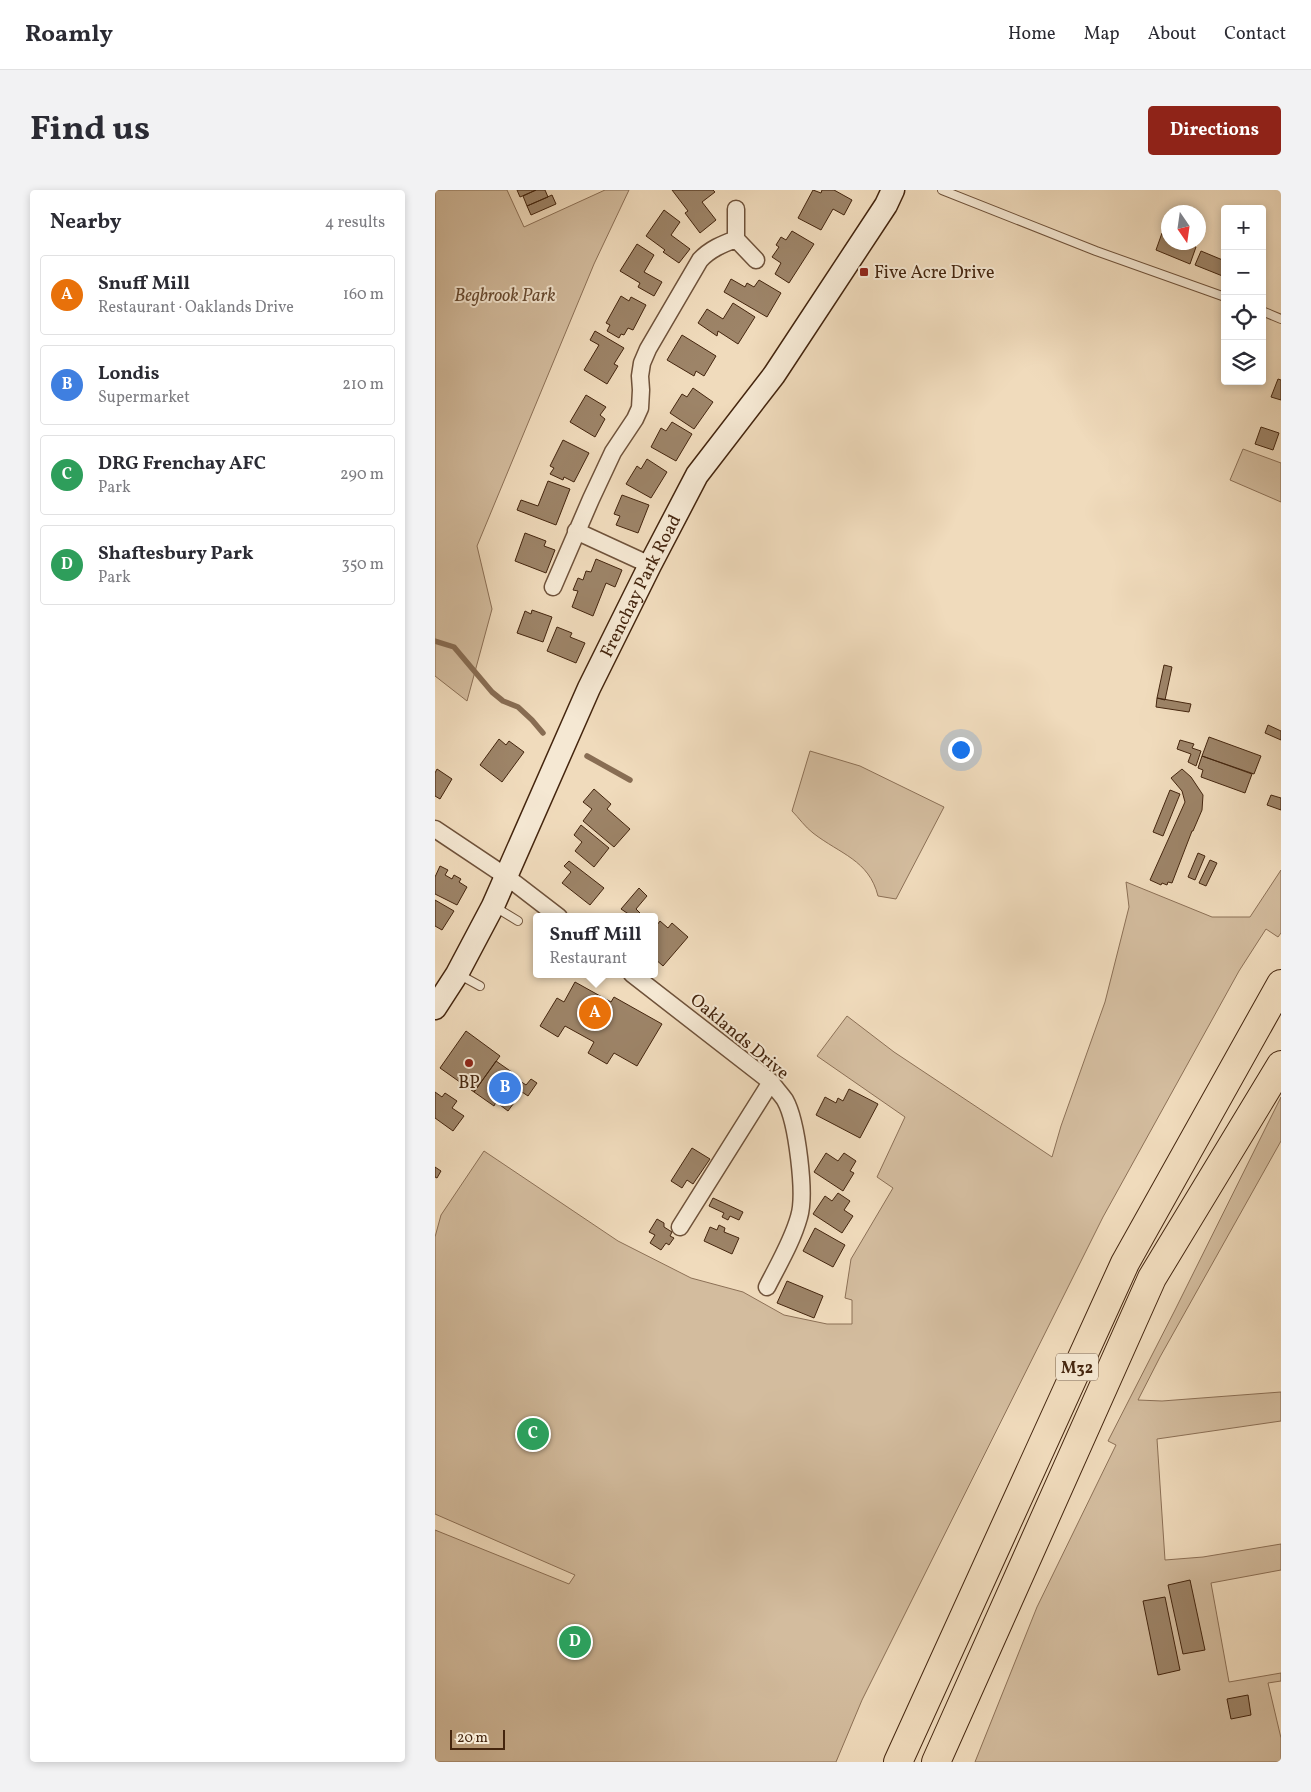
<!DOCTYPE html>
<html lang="en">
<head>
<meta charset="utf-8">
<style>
  :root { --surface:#fff; --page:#f2f2f3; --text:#2b2b33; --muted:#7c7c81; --line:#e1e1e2; --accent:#8f2418 }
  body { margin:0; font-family:Vollkorn,serif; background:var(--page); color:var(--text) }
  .controls { position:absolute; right:15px; top:15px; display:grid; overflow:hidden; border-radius:5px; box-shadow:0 2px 8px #0003 }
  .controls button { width:45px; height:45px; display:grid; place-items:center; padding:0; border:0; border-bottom:1px solid var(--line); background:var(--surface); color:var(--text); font:25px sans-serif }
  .compass { position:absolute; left:726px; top:15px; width:45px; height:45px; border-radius:50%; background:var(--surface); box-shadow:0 2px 8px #0003; rotate:167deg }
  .scale { position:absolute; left:15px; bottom:12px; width:55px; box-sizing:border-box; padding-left:5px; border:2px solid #44250e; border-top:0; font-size:14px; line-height:18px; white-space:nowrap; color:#44250e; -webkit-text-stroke:4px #f5e8d3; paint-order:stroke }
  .you { position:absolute; left:525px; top:559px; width:18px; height:18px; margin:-12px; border:4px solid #fff; border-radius:50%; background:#1a73e8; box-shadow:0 0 0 8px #1a73e833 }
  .badge { display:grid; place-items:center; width:32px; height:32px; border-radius:50%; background:var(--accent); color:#fff; font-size:16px; font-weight:700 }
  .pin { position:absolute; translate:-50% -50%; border:2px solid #fff; box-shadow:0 1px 5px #0006 }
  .popup { position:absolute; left:98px; top:723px; width:125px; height:65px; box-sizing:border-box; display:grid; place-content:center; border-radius:5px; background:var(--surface); filter:drop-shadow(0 1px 4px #0005); font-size:16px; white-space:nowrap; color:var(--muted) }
  .popup b { font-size:19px; color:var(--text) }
  .popup::after { content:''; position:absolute; left:50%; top:100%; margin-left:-10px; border:10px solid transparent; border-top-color:var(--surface) }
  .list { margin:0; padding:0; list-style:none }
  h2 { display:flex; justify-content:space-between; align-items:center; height:65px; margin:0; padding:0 20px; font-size:21px }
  h2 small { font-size:16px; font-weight:400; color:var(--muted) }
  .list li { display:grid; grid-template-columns:32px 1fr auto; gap:15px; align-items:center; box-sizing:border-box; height:80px; margin:0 10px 10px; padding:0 10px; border:1px solid var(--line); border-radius:5px }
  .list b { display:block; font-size:19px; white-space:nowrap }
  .list p { margin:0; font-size:16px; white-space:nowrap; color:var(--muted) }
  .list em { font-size:16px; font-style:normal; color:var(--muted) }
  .icon { flex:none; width:28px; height:28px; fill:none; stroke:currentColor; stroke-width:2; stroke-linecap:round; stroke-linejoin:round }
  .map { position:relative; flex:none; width:846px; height:1572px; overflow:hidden; border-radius:5px }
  header { display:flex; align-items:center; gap:30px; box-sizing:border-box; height:70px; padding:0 25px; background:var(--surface); border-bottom:1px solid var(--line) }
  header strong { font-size:24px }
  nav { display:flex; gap:28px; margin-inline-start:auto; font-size:18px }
  .intro { display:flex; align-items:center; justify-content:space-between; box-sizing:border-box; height:120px; padding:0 30px }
  h1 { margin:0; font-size:35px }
  .button { padding:12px 22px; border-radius:5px; background:var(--accent); color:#fff; font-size:18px; font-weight:700 }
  main { display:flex; gap:30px; padding:0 30px }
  aside { flex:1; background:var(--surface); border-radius:5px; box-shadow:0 2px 8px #0003 }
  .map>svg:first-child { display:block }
</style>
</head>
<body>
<header>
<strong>Roamly</strong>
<nav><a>Home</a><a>Map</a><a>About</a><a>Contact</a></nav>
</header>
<div class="intro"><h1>Find us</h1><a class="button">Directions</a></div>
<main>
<aside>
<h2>Nearby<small>4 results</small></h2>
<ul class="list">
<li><span class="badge" style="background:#e8710a">A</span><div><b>Snuff Mill</b><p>Restaurant · Oaklands Drive</p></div><em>160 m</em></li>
<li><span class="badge" style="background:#3f7fe0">B</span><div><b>Londis</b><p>Supermarket</p></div><em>210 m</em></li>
<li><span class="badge" style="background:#2e9e5b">C</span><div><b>DRG Frenchay AFC</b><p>Park</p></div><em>290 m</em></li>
<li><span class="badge" style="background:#2e9e5b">D</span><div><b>Shaftesbury Park</b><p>Park</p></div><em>350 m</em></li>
</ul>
</aside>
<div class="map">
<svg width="846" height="1572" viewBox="0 0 846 1572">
  <rect width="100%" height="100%" fill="#f0dbbc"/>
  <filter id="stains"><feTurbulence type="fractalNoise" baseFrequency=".004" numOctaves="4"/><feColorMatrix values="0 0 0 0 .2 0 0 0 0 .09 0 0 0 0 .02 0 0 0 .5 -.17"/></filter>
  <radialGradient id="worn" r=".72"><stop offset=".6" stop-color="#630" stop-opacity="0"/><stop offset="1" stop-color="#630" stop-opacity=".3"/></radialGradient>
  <path fill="#d3bc9e" stroke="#8c7056" d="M 0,0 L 72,0 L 89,37 L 170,0 L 194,0 L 159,74 L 42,356 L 57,419 L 32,511 L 0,486 Z
    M 808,259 L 846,273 L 846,312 L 795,290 Z
    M 375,561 L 425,576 L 509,617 L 461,709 L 443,706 C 434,670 405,664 378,643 C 370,637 364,628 357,621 Z
    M 846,680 L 846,743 L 843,747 L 831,739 L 804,781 L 668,1027 L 427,1510 L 401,1572 L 0,1572 L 0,1340 L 134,1394 L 140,1385 L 0,1324 L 0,1047 L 6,1025 L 49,961 L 183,1051 L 256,1088 L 308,1102 L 349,1125 L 392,1134 L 417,1134 L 417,1110 L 410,1108 L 416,1069 L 458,998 L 442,987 L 470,927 L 382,866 L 412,826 L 459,862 L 617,967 L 626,936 L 670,812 L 694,717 L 691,692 L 777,727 L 815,727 Z
    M 846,907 L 846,951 L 725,1167 L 703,1210 L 727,1211 L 846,1202 L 846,1231 L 722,1249 L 730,1370 L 768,1367 L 846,1354 L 846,1380 L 776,1393 L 794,1492 L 846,1483 L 846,1491 L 833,1493 L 846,1548 L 846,1572 L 540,1572 L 602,1417 L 681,1255 L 673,1251 L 740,1120 Z"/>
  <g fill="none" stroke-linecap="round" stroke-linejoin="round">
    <path stroke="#886d53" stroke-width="5.5" d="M 0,451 L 19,457 L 57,502 L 68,511 L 83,517 L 97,530 L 108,543
      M 152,566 L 195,590"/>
  </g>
  <path fill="#9d8468" stroke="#44250e" d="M 82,0 L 101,0 L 85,7 Z
    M 101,0 L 110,0 L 113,7 L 92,16 L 88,6 Z
    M 237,0 L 278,0 L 280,2 L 267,12 L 281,30 L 265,43 L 250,23 L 253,21 Z
    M 378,0 L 386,3 L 387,0 L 399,0 L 417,10 L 409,25 L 398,19 L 386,40 L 363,28 Z
    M 117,5 L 121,14 L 96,25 L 92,16 Z
    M 229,20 L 245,32 L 236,45 L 255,59 L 244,73 L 228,62 L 230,60 L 211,46 Z
    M 357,41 L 379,54 L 354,93 L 340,84 L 346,73 L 337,67 L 344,57 L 341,55 L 346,47 L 351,50 Z
    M 727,43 L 734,46 L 734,52 L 750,52 L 761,57 L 755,74 L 721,60 Z
    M 202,54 L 219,65 L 209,82 L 227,92 L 219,106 L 203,97 L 205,93 L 185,81 Z
    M 766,61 L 790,71 L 790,87 L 760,75 Z
    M 296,89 L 310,97 L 312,93 L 319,97 L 324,90 L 346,103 L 332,127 L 289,102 Z
    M 186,106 L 194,111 L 196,107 L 211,115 L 198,140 L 193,138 L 189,145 L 186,144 L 184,148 L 172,141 L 175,135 L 171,133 Z
    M 298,113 L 320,127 L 303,154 L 283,141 L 282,146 L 263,133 L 272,119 L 288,129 Z
    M 160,141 L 189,158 L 179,174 L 183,176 L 172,194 L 149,180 L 164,155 L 155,150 Z
    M 247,145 L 281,166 L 269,186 L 261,181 L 259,186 L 232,170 Z
    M 843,189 L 846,190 L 846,210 L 836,207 Z
    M 258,198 L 278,212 L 259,239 L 235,223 L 247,204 L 252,207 Z
    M 151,205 L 171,217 L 165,225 L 170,229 L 160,247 L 135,232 Z
    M 237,232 L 257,244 L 241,271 L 216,257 L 226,238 L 231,241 Z
    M 826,237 L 844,243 L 838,260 L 820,254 Z
    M 128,250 L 154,263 L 139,292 L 129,287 L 128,290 L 115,284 L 119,278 L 115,276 Z
    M 212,269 L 232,282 L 216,308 L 191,294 L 202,276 L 206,279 Z
    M 113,291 L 135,299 L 121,335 L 82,320 L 86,310 L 103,316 Z
    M 187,305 L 214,315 L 203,343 L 181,335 L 185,326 L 179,324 Z
    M 90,343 L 111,351 L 109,356 L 120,360 L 111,383 L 80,371 Z
    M 161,369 L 187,380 L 180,397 L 171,393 L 158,426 L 137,417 L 143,401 L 138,400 L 143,388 L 148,390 L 151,381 L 156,382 Z
    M 97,420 L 117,427 L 108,452 L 82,443 L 90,421 L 96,424 Z
    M 122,437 L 137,443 L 135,447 L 150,453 L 141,473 L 112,461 Z
    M 729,475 L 737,477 L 730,510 L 722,508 Z
    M 722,508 L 756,514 L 754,522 L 721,517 Z
    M 833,535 L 846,541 L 846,550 L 830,543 Z
    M 774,547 L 826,566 L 819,584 L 767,566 Z
    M 64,549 L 71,555 L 74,551 L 89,562 L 67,592 L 45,575 Z
    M 745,550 L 759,554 L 757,558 L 766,561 L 761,576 L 753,572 L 756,564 L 742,559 Z
    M 767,566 L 817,584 L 810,603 L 766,587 L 768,580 L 763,578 Z
    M 2,579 L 17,589 L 5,609 L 0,606 L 0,583 Z
    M 747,579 L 756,587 L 768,605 L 767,620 L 758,641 L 757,641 L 737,693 L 733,692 L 732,695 L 727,693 L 726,695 L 715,690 L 750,612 L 747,601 L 736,588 Z
    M 159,599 L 176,614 L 172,619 L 195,639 L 179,657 L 148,631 L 157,619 L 148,612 Z
    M 735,600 L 745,604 L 728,646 L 718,642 Z
    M 836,605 L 846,608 L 846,620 L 832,615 Z
    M 146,635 L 174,658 L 159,677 L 140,661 L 147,652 L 139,645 Z
    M 763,663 L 770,666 L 760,690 L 753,687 Z
    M 775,670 L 782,673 L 771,696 L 764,693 Z
    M 134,671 L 169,698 L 155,715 L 127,693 L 136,682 L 129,676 Z
    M 5,676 L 13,680 L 10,685 L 17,689 L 19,685 L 26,689 L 24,692 L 32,697 L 22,715 L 0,704 L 0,687 Z
    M 204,698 L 212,706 L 201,719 L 209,727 L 193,727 L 195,725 L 186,719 Z
    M 0,710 L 19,721 L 7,740 L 0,736 Z
    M 225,731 L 233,738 L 237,733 L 253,747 L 228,776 L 219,768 L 219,739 Z
    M 140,792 L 176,812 L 179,807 L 227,834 L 202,876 L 179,863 L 172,874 L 153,863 L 159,852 L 130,836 L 123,847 L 105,836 L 122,808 L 129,812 Z
    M 31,841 L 65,866 L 39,902 L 5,878 Z
    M 61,871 L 81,885 L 79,887 L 91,895 L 96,889 L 102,893 L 93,906 L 87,902 L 73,921 L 61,912 L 59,916 L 39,902 Z
    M 414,899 L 443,914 L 425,948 L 381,925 L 390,907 L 401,913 L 403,908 L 408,911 Z
    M 0,902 L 7,907 L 10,903 L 22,911 L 17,918 L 29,926 L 18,941 L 0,928 Z
    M 257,958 L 275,969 L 258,994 L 252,990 L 247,998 L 236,991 Z
    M 391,963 L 403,971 L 409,963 L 421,971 L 415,981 L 419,983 L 408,1001 L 379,982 Z
    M 0,977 L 6,981 L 2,988 L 0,987 Z
    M 403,1003 L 415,1011 L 409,1020 L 418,1026 L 407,1043 L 378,1024 L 390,1006 L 397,1011 Z
    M 278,1008 L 308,1022 L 304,1030 L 295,1026 L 293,1030 L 287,1027 L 289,1023 L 274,1016 Z
    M 222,1029 L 229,1033 L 229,1037 L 237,1042 L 235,1046 L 239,1048 L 234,1055 L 231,1053 L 226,1060 L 215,1053 L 220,1045 L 214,1042 Z
    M 284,1035 L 290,1038 L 289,1042 L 304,1048 L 297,1064 L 269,1051 L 275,1037 L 282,1040 Z
    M 380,1038 L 410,1055 L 398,1077 L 368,1061 Z
    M 352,1091 L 388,1106 L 379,1128 L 342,1113 Z
    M 755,1390 L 770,1460 L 748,1464 L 733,1395 Z
    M 730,1407 L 745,1480 L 723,1485 L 708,1411 Z
    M 813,1505 L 816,1525 L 796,1529 L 792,1509 Z"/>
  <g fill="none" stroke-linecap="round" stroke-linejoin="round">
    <g stroke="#6f523a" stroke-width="10">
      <path id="lane" d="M 507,0 L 661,61 L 790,107
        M 827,121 L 846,129
        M 60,717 L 83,731
        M 25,785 L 45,796"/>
    </g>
    <g stroke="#6f523a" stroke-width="19">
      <path id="street" d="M 301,19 L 301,49 L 321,70
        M 141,341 L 215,375
        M 118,397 L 156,309 L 178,262 L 200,229 L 205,218 L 206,200 L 205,186 L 207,173 L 213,159 L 265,70 C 275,59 288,54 301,49
        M 0,639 L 72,687 L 124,727
        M 197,784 L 336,892 C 340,898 346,904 350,910 C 362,931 371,1005 364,1027 C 357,1052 343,1075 332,1097
        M 245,1037 L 336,892"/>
    </g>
    <g stroke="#44250e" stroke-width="25">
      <g id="secondary">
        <path id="s1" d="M 0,818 L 22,784 L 58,716 L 154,498 L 215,375 L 262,285 L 339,185 L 451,15 L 458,0"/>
      </g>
    </g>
    <g stroke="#44250e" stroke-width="30">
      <path id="highway" d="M 463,1572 L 690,1073 L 846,794
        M 501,1572 L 717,1088 L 846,875"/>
    </g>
    <use href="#lane" stroke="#f5e8d3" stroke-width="8"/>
    <use href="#street" stroke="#f5e8d3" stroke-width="16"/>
    <use href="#secondary" stroke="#f5e8d3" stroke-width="22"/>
    <use href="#highway" stroke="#f0dbbc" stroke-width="28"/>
  </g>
  <g fill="#8f2418" stroke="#f5e8d3" stroke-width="2">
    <rect x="424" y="77" width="10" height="10" rx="2.5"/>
    <circle cx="34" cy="873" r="5"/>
  </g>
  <g text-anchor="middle" stroke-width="4" stroke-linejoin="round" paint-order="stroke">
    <rect fill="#f5e8d3" stroke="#796049" stroke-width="1" x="621" y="1163.5" width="42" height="27" rx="4"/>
    <g font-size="16" font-weight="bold" fill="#44250e">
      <text x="642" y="1183">M32</text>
    </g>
    <g font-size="18" fill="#44250e" stroke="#f5e8d3" text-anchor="start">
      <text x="439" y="88">Five Acre Drive</text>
      <text x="34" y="898" text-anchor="middle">BP</text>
    </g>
    <g font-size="18" font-style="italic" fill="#684b32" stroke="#f5e8d3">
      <text x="70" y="111">Begbrook Park</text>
    </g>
    <g font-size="18" fill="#44250e" stroke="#f5e8d3">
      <text dy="6" stroke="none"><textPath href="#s1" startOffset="470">Frenchay Park Road</textPath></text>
      <text transform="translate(305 846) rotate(40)" y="6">Oaklands Drive</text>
    </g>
  </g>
  <rect width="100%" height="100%" filter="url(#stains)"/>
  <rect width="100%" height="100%" fill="url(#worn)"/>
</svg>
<div class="controls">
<button>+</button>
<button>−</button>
<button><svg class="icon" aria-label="locate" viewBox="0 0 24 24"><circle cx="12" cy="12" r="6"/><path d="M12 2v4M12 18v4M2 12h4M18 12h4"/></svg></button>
<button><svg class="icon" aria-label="layers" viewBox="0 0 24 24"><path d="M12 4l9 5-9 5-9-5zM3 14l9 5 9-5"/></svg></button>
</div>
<svg class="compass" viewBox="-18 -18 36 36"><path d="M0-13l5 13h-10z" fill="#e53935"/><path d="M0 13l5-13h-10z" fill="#7c7c81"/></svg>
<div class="scale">20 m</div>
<div class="you"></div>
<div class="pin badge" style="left:160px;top:823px;background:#e8710a">A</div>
<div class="popup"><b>Snuff Mill</b>Restaurant</div>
<div class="pin badge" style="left:70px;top:898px;background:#3f7fe0">B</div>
<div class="pin badge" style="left:98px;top:1244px;background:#2e9e5b">C</div>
<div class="pin badge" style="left:140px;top:1452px;background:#2e9e5b">D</div>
</div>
</main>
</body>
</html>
